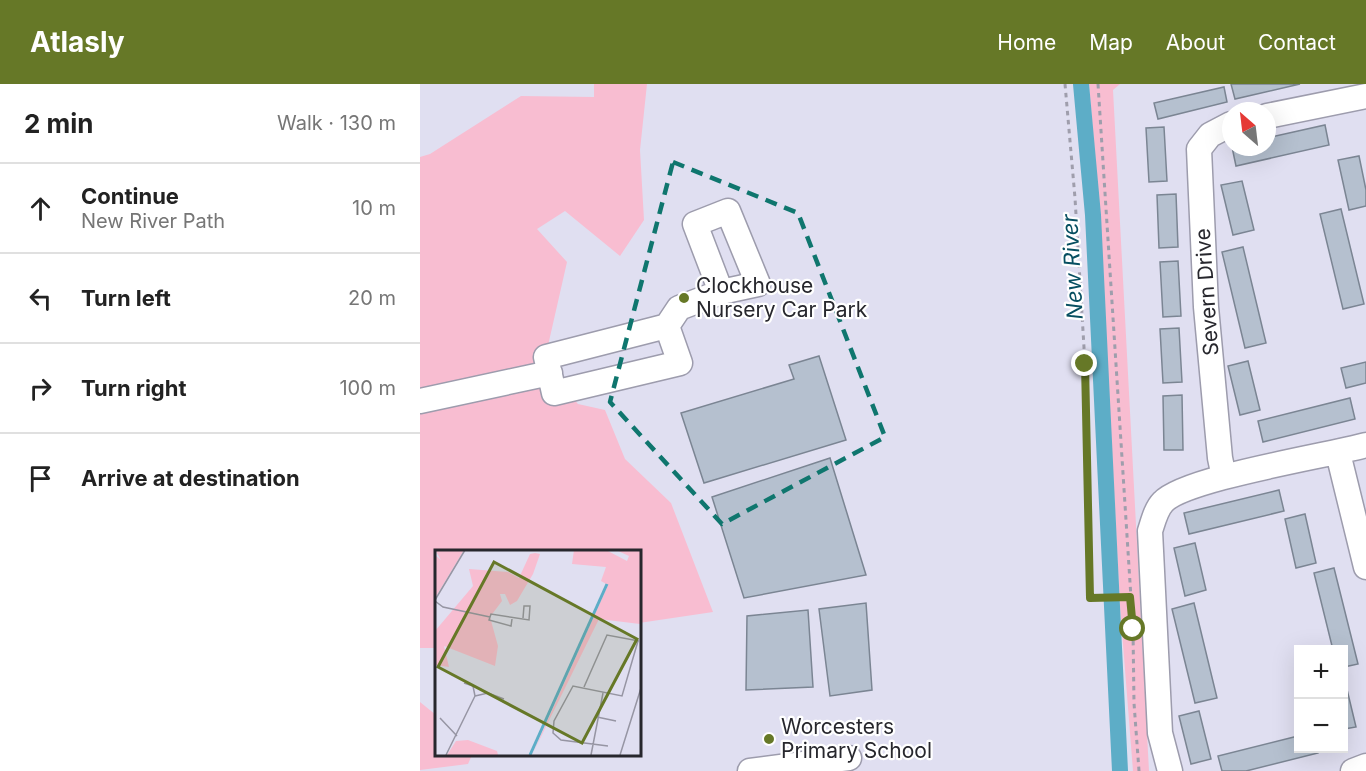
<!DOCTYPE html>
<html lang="en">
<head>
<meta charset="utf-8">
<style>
  :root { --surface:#fff; --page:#f2f2f2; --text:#222; --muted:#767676; --line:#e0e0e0; --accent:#667827 }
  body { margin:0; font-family:Inter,sans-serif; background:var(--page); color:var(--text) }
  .controls { position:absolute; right:18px; bottom:18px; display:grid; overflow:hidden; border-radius:0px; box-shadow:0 6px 24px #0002 }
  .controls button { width:54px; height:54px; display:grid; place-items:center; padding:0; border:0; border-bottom:2px solid var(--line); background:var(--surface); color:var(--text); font:30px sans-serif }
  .compass { position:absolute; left:802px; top:18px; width:54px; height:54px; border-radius:50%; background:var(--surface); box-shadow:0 6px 24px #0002; rotate:332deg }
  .stop { position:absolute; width:18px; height:18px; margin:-14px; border:4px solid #667827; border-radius:50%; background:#fff }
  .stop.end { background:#667827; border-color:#fff; box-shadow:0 2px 6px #0008 }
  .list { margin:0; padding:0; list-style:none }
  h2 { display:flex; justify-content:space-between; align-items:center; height:78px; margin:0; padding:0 24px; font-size:26px }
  h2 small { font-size:20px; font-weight:400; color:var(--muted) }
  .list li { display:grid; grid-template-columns:39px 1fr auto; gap:18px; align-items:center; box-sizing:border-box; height:90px; padding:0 24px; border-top:2px solid var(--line) }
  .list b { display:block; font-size:22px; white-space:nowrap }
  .list p { margin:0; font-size:20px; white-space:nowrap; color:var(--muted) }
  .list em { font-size:20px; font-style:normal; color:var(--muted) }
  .icon { flex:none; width:33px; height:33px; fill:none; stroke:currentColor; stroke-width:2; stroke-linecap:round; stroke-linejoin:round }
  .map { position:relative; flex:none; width:946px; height:687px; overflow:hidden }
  header { display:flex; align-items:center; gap:36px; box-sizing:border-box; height:84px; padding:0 30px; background:var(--accent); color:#fff }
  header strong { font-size:28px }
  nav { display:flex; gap:33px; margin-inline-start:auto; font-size:21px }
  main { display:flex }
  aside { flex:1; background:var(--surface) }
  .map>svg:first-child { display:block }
</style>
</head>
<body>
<header>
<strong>Atlasly</strong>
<nav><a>Home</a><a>Map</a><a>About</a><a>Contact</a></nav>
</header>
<main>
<aside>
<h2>2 min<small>Walk · 130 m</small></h2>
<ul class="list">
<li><svg class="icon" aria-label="ahead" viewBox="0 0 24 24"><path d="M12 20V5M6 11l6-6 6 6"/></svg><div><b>Continue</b><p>New River Path</p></div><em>10 m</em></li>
<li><svg class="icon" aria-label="left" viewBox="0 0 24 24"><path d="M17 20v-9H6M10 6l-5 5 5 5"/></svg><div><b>Turn left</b></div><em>20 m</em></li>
<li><svg class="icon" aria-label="right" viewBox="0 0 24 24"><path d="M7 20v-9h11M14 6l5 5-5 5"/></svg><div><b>Turn right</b></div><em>100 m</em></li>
<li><svg class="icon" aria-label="arrive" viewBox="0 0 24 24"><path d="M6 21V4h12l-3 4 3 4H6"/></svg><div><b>Arrive at destination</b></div></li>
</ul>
</aside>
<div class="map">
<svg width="946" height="687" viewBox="0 0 946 687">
  <rect width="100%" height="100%" fill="#e0dff1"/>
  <path fill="#f8bdd1" d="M 174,0 L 227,0 L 220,66 L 224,136 L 200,172 L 145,127 L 117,145 L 147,178 L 127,266 L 130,289 L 158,320 L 185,326 L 205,375 L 251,419 L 293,528 L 219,539 L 219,468 L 16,468 L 16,564 L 0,564 L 0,73 L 10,70 L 101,12 L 174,13 Z
    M 669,0 L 700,0 L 693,6 L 729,687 L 713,687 L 700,522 L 679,119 Z
    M 0,618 L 16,631 L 16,670 L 52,671 L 48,680 L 0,686 Z"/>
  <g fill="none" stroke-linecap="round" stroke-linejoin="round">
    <path stroke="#5dadc7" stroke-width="16" d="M 661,0 L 673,131 L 700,687"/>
  </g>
  <path fill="#b5c0cf" stroke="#7b8593" stroke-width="1.5" d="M 811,0 L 880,0 L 815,15 Z
    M 804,3 L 807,18 L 738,35 L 734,19 Z
    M 905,41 L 909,61 L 816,82 L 812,63 L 847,63 L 847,54 Z
    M 744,43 L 747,97 L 729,98 L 726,44 Z
    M 939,72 L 946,106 L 946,122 L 929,126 L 918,76 Z
    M 822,97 L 834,146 L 813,151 L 801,101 Z
    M 756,110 L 758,163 L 739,164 L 737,111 Z
    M 921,125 L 944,220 L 923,225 L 900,130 Z
    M 823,163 L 846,259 L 825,264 L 802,168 Z
    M 758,177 L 761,232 L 743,233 L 740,178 Z
    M 759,244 L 762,298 L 743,299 L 740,245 Z
    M 399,272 L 426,356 L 284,399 L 261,329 L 374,295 L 369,281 Z
    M 828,277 L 840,326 L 820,331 L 808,282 Z
    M 946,278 L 946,299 L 926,304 L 921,284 Z
    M 762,311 L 763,366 L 744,366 L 743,312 Z
    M 930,314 L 935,335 L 843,358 L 838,337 Z
    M 410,374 L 446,491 L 324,514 L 292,413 Z
    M 859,406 L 864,427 L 769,450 L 764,429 Z
    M 885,430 L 896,479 L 876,484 L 865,435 Z
    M 775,459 L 786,506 L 765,512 L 754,464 Z
    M 914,484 L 938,580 L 924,583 L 924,566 L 913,566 L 894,489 Z
    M 446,519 L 452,606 L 410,612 L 399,525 Z
    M 774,519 L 797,614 L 775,619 L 752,525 Z
    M 388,526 L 393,603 L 326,606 L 327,532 Z
    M 924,593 L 936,643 L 924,645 Z
    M 779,627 L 791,675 L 771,680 L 759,632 Z
    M 878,652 L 878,664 L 897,664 L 898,669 L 826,687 L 802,687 L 798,672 Z"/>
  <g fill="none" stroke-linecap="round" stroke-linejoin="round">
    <g stroke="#9d9cad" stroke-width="27">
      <path id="minor" d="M 847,32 L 946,12
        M 247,242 L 260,279 L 134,309 L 126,273 L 247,242 L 259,224 L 301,208 L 338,200 L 308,127 L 275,140 L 301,208
        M 0,317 L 130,289
        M 918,369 L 946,483
        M 804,393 L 800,374 L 786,223 L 779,65 L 790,51 L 811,40
        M 330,687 L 429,674
        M 750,687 L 740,649 L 730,447 C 733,438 736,425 743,418 C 765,394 907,372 946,361
        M 933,687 L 946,682"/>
    </g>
    <path stroke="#9f9eac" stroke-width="3" stroke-dasharray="4.5 4.5" stroke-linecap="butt" d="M 645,0 L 655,114 L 665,280 L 670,514 L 710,513
      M 678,0 L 713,545 L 714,619 L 719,687"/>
    <use href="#minor" stroke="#fff" stroke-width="24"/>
  </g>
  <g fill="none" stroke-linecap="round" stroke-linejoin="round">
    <path stroke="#667827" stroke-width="8" d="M 665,280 L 670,514 L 710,513 L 713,545"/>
  </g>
  <path fill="none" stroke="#0f766e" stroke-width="4.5" stroke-dasharray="12 8" stroke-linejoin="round" d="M 253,78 L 378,129 L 465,353 L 302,440 L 190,318 Z"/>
  <g fill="#667827" stroke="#fff" stroke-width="2">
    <circle cx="264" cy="214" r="6"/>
    <circle cx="349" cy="655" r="6"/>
  </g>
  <g text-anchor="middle" stroke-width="4.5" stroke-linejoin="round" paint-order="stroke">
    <g font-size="21" fill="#27272d" stroke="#fff" text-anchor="start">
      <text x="276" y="209">Clockhouse<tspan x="276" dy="24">Nursery Car Park</tspan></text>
      <text x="361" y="650">Worcesters<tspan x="361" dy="24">Primary School</tspan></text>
    </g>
    <g font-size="21" fill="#27272d" stroke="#fff">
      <text transform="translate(787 208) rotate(-94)" y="7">Severn Drive</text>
    </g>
    <g font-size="22" font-style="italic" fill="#074f61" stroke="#fff">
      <text transform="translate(652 183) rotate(-93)" y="8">New River</text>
    </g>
  </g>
  <g transform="translate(15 466)">
    <rect width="206" height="206" fill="#e0dff1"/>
    <path d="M 0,0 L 29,0 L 0,48 L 0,5 L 6,10 ZM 139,0 L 171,0 L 192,11 L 194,6 L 181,0 L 205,0 L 205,74 L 164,69 L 97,205 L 173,35 L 166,31 L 171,17 L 137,14 ZM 100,3 L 105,4 L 98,24 L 82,51 L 75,55 L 70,44 L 65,44 L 67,51 L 55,67 L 63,96 L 60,116 L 9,96 L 14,117 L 0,115 L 0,81 L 38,36 L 34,19 L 73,22 L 84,28 L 95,4 ZM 33,190 L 62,201 L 63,205 L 12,205 L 21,191 Z" fill="#f8bdd1"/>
    <path fill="none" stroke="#5dadc7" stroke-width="3" d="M 95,205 L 172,34"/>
    <path fill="none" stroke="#9695a3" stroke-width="1.5" d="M 0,50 L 30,0M 0,51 L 8,57 L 55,67M 77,69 L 76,76 L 54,70 L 56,64 L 94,70 L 95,56 L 89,56 L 88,68M 149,137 L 172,85 L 204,91M 40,146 L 53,143 L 69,149M 162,167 L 181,171M 5,168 L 22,186M 173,196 L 126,190 L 118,183 L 119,171 L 138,136 L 187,146 L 203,91M 11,205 L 40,146 L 38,136 L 29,133M 156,205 L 168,143M 185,205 L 206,138"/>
    <path fill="#667827" fill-opacity="0.15" stroke="#667827" stroke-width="3" d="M 59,12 L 202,89 L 147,193 L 3,117 Z"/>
    <rect width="206" height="206" fill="none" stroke="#27272d" stroke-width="3"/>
  </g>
</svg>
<div class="controls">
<button>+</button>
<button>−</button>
</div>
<svg class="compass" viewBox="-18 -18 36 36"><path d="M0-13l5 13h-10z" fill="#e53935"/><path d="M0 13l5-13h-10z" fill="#767676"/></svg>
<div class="stop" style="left:713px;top:545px"></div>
<div class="stop end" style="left:665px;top:280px"></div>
</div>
</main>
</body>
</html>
